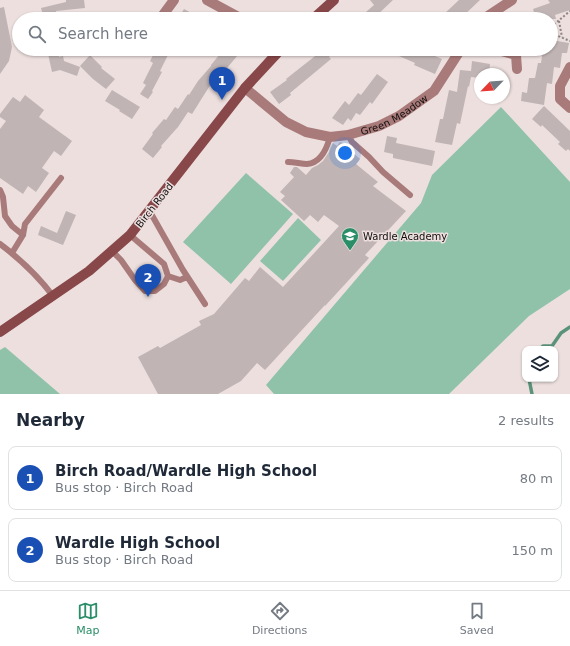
<!DOCTYPE html>
<html lang="en">
<head>
<meta charset="utf-8">
<style>
  :root { --surface:#fff; --page:#f2f2f3; --text:#1f2937; --muted:#747a83; --line:#e0e1e3; --accent:#2a8e69 }
  body { margin:0; font-family:"DejaVu Sans",sans-serif; background:var(--page); color:var(--text) }
  .controls { position:absolute; right:12px; bottom:12px; display:grid; overflow:hidden; border-radius:8px; box-shadow:0 1px 3px #0004 }
  .controls button { width:36px; height:36px; display:grid; place-items:center; padding:0; border:0; border-bottom:1px solid var(--line); background:var(--surface); color:var(--text); font:20px sans-serif }
  .compass { position:absolute; left:474px; top:68px; width:36px; height:36px; border-radius:50%; background:var(--surface); box-shadow:0 1px 3px #0004; rotate:245deg }
  .you { position:absolute; left:345px; top:153px; width:14px; height:14px; margin:-10px; border:3px solid #fff; border-radius:50%; background:#1a73e8; box-shadow:0 0 0 6px #1a73e833 }
  .badge { display:grid; place-items:center; width:26px; height:26px; border-radius:50%; background:var(--accent); color:#fff; font-size:13px; font-weight:700 }
  .pin { position:absolute; translate:-50% -33px; filter:drop-shadow(0 1px 2px #0008) }
  .pin::after { content:''; position:absolute; top:21px; width:14px; height:12px; background:inherit; clip-path:polygon(0 0,100% 0,50% 100%) }
  .list { margin:0; padding:0; list-style:none }
  h2 { display:flex; justify-content:space-between; align-items:center; height:52px; margin:0; padding:0 16px; font-size:17px }
  h2 small { font-size:13px; font-weight:400; color:var(--muted) }
  .list li { display:grid; grid-template-columns:26px 1fr auto; gap:12px; align-items:center; box-sizing:border-box; height:64px; margin:0 8px 8px; padding:0 8px; border:1px solid var(--line); border-radius:8px }
  .list b { display:block; font-size:15px; white-space:nowrap }
  .list p { margin:0; font-size:13px; white-space:nowrap; color:var(--muted) }
  .list em { font-size:13px; font-style:normal; color:var(--muted) }
  .icon { flex:none; width:22px; height:22px; fill:none; stroke:currentColor; stroke-width:2; stroke-linecap:round; stroke-linejoin:round }
  .map { position:relative; flex:none; width:570px; height:394px; overflow:hidden }
  .search { position:absolute; background:var(--surface); box-shadow:0 1px 3px #0004; left:12px; right:12px; top:12px; height:44px; display:flex; align-items:center; gap:10px; box-sizing:border-box; padding:0 14px; border-radius:22px; color:var(--muted); font-size:15px }
  .sheet { height:196px; background:var(--surface) }
  nav { display:flex; justify-content:space-around; align-items:center; box-sizing:border-box; height:56px; border-top:1px solid var(--line); background:var(--surface); font-size:11px; color:var(--muted) }
  nav a { display:grid; justify-items:center; gap:2px }
  nav .on { color:var(--accent) }
  .map>svg:first-child { display:block }
</style>
</head>
<body>
<div class="map">
<svg width="570" height="394" viewBox="0 0 570 394">
  <rect width="100%" height="100%" fill="#ecdfde"/>
  <path fill="#90c2aa" d="M 501,107 L 570,182 L 570,289 L 529,316 L 449,394 L 274,394 L 266,385 L 421,203 L 432,175 Z
    M 246,173 L 293,214 L 231,284 L 183,242 Z
    M 298,218 L 321,240 L 283,281 L 260,261 Z
    M 5,347 L 60,394 L 0,394 L 0,350 Z"/>
  <g fill="none" stroke-linecap="round" stroke-linejoin="round">
    <path stroke="#5b937a" stroke-width="3.5" d="M 540,349 L 543,346 L 552,346 L 561,333 L 570,327
      M 529,379 L 532,394"/>
  </g>
  <path fill="#c1b4b4" d="M 66,0 L 84,0 L 85,8 L 56,11 L 57,16 L 44,19 L 41,8 L 66,2 Z
    M 370,0 L 393,0 L 373,19 L 358,19 L 374,5 Z
    M 459,0 L 480,0 L 460,19 L 448,19 L 444,14 Z
    M 548,0 L 570,0 L 570,10 L 555,15 L 556,19 L 536,19 L 533,9 L 550,3 Z
    M 4,7 L 12,47 L 9,61 L 0,74 L 0,8 Z
    M 184,9 L 202,19 L 178,19 Z
    M 551,40 L 569,43 L 567,53 L 562,53 L 560,68 L 554,67 L 552,84 L 547,83 L 544,105 L 521,101 L 522,92 L 527,93 L 529,78 L 535,78 L 538,63 L 541,63 L 543,49 L 551,49 Z
    M 47,49 L 58,49 L 59,57 L 63,56 L 64,61 L 80,67 L 77,76 L 60,70 L 52,72 Z
    M 156,49 L 171,49 L 160,71 L 162,72 L 152,91 L 153,92 L 148,99 L 140,94 L 146,85 L 143,83 L 153,63 L 150,61 Z
    M 224,49 L 243,49 L 222,74 L 220,73 L 209,87 L 192,114 L 188,112 L 178,127 L 161,146 L 162,147 L 153,158 L 142,149 L 153,134 L 152,133 L 164,119 L 166,120 L 175,107 L 178,109 L 188,94 L 189,95 L 198,81 L 211,66 L 211,65 Z
    M 324,49 L 338,49 L 329,57 L 331,59 L 290,93 L 291,95 L 279,104 L 270,92 L 287,80 L 286,79 Z
    M 402,49 L 418,49 L 442,59 L 435,74 L 414,65 L 415,63 L 399,56 Z
    M 90,55 L 102,67 L 101,68 L 115,79 L 106,89 L 93,79 L 80,66 Z
    M 472,61 L 490,64 L 489,74 L 480,74 L 480,78 L 471,77 L 469,87 L 468,86 L 460,124 L 457,123 L 452,145 L 435,142 L 440,119 L 443,119 L 449,90 L 457,92 L 460,70 L 471,71 Z
    M 377,74 L 388,82 L 372,104 L 370,102 L 360,115 L 356,113 L 351,121 L 348,118 L 343,125 L 332,118 L 345,101 L 349,105 L 358,93 L 361,95 Z
    M 112,90 L 140,107 L 132,119 L 119,111 L 120,110 L 105,101 Z
    M 25,95 L 44,110 L 39,117 L 72,141 L 61,156 L 54,151 L 42,168 L 49,173 L 36,192 L 28,186 L 23,194 L 0,178 L 0,129 L 6,121 L 0,117 L 0,114 L 13,97 L 20,102 Z
    M 544,106 L 570,131 L 570,151 L 568,149 L 566,151 L 558,144 L 560,142 L 542,125 L 541,127 L 532,119 Z
    M 387,136 L 397,138 L 396,143 L 435,151 L 432,166 L 393,158 L 393,154 L 384,152 Z
    M 340,142 L 341,142 L 360,159 L 356,164 L 378,182 L 373,186 L 406,211 L 365,255 L 369,258 L 325,306 L 325,305 L 265,370 L 257,363 L 241,381 L 218,394 L 158,394 L 138,357 L 158,346 L 160,348 L 201,325 L 199,321 L 214,314 L 245,278 L 249,281 L 260,267 L 283,287 L 339,226 L 324,215 L 318,222 L 310,215 L 304,221 L 281,200 L 285,196 L 280,192 L 294,177 L 290,173 L 294,167 L 297,167 L 306,175 L 312,168 L 318,165 L 323,161 L 329,152 L 333,143 L 337,146 Z
    M 66,211 L 76,215 L 63,245 L 38,235 L 41,226 L 57,233 Z"/>
  <g fill="none" stroke-linecap="round" stroke-linejoin="round">
    <path stroke="#8c8382" stroke-width="2" stroke-dasharray="2 2" stroke-linecap="butt" d="M 559,21 L 562,37
      M 551,27 L 570,11
      M 551,33 L 570,41"/>
    <path stroke="#a97a7a" stroke-width="6" d="M 348,135 L 352,142 L 369,157 L 383,172 L 410,195
      M 288,162 C 295,162 301,164 307,164 C 321,163 327,148 330,137
      M 0,190 L 3,197 L 5,216 L 12,226 L 23,235
      M 149,210 L 183,270 L 205,304
      M 0,244 C 20,259 38,276 53,296
      M 112,251 L 121,260 L 135,280 L 145,291 L 155,291 L 164,284 L 168,276 L 164,264 L 130,235
      M 12,253 L 23,235 L 25,224 L 61,178
      M 168,276 L 180,280 L 187,277"/>
    <g stroke="#a97a7a" stroke-width="10">
      <path d="M 207,0 L 242,19"/>
      <path d="M 160,19 L 174,0"/>
      <path d="M 485,19 L 488,16 L 512,0"/>
      <path d="M 116,49 C 122,52 126,52 132,49"/>
      <path d="M 494,49 L 516,55 L 517,69"/>
      <path d="M 570,67 L 560,86 L 560,99 L 570,108"/>
      <path id="s1" d="M 245,88 L 286,122 L 306,132 L 330,137 L 348,135 L 379,126 L 399,116 L 434,91 L 461,49"/>
    </g>
    <path stroke="#884749" stroke-width="10" d="M 313,19 L 334,0
      M 0,332 L 89,271 L 130,235 L 245,88 L 281,49"/>
  </g>
  <defs>
    <g id="school-pin" transform="scale(0.9)"><path d="M0 17L-7.5 6A9.5 9.5 0 1 1 7.5 6Z" fill="#2a8e69" stroke="#ecdfde"/><path d="M0-5L7-2L0 1L-7-2ZM-4 1L0 2.5L4 1V4Q0 6-4 4Z" fill="#fff"/></g>
  </defs>
  <g fill-rule="evenodd">
    <use href="#school-pin" x="350" y="236"/>
  </g>
  <g text-anchor="middle" stroke-width="3" stroke-linejoin="round" paint-order="stroke">
    <g font-size="10" fill="#120e0e" stroke="#ecdfde">
      <text dy="4" stroke="none"><textPath href="#s1" startOffset="169">Green Meadow</textPath></text>
      <text transform="translate(154 205) rotate(-52)" y="4">Birch Road</text>
    </g>
    <g font-size="10" fill="#120e0e" stroke="#ecdfde" text-anchor="start">
      <text x="363" y="240">Wardle Academy</text>
    </g>
  </g>
</svg>
<div class="controls">
<button><svg class="icon" aria-label="layers" viewBox="0 0 24 24"><path d="M12 4l9 5-9 5-9-5zM3 14l9 5 9-5"/></svg></button>
</div>
<svg class="compass" viewBox="-18 -18 36 36"><path d="M0-13l5 13h-10z" fill="#e53935"/><path d="M0 13l5-13h-10z" fill="#747a83"/></svg>
<div class="you"></div>
<div class="pin badge" style="left:222px;top:100px;background:#1a4fb4">1</div>
<div class="pin badge" style="left:148px;top:297px;background:#1a4fb4">2</div>
<div class="search"><svg class="icon" aria-label="search" viewBox="0 0 24 24"><circle cx="10" cy="10" r="6"/><path d="M15 15l6 6"/></svg>Search here</div>
</div>
<section class="sheet">
<h2>Nearby<small>2 results</small></h2>
<ul class="list">
<li><span class="badge" style="background:#1a4fb4">1</span><div><b>Birch Road/Wardle High School</b><p>Bus stop · Birch Road</p></div><em>80 m</em></li>
<li><span class="badge" style="background:#1a4fb4">2</span><div><b>Wardle High School</b><p>Bus stop · Birch Road</p></div><em>150 m</em></li>
</ul>
</section>
<nav>
<a class="on"><svg class="icon" aria-label="map" viewBox="0 0 24 24"><path d="M3 6l6-2 6 2 6-2v14l-6 2-6-2-6 2zM9 4v14M15 6v14"/></svg>Map</a>
<a><svg class="icon" aria-label="directions" viewBox="0 0 24 24"><path d="M12 3l9 9-9 9-9-9zM9 14v-3h6M13 9l2 2-2 2"/></svg>Directions</a>
<a><svg class="icon" aria-label="saved" viewBox="0 0 24 24"><path d="M7 4h10v16l-5-4-5 4z"/></svg>Saved</a>
</nav>
</body>
</html>
